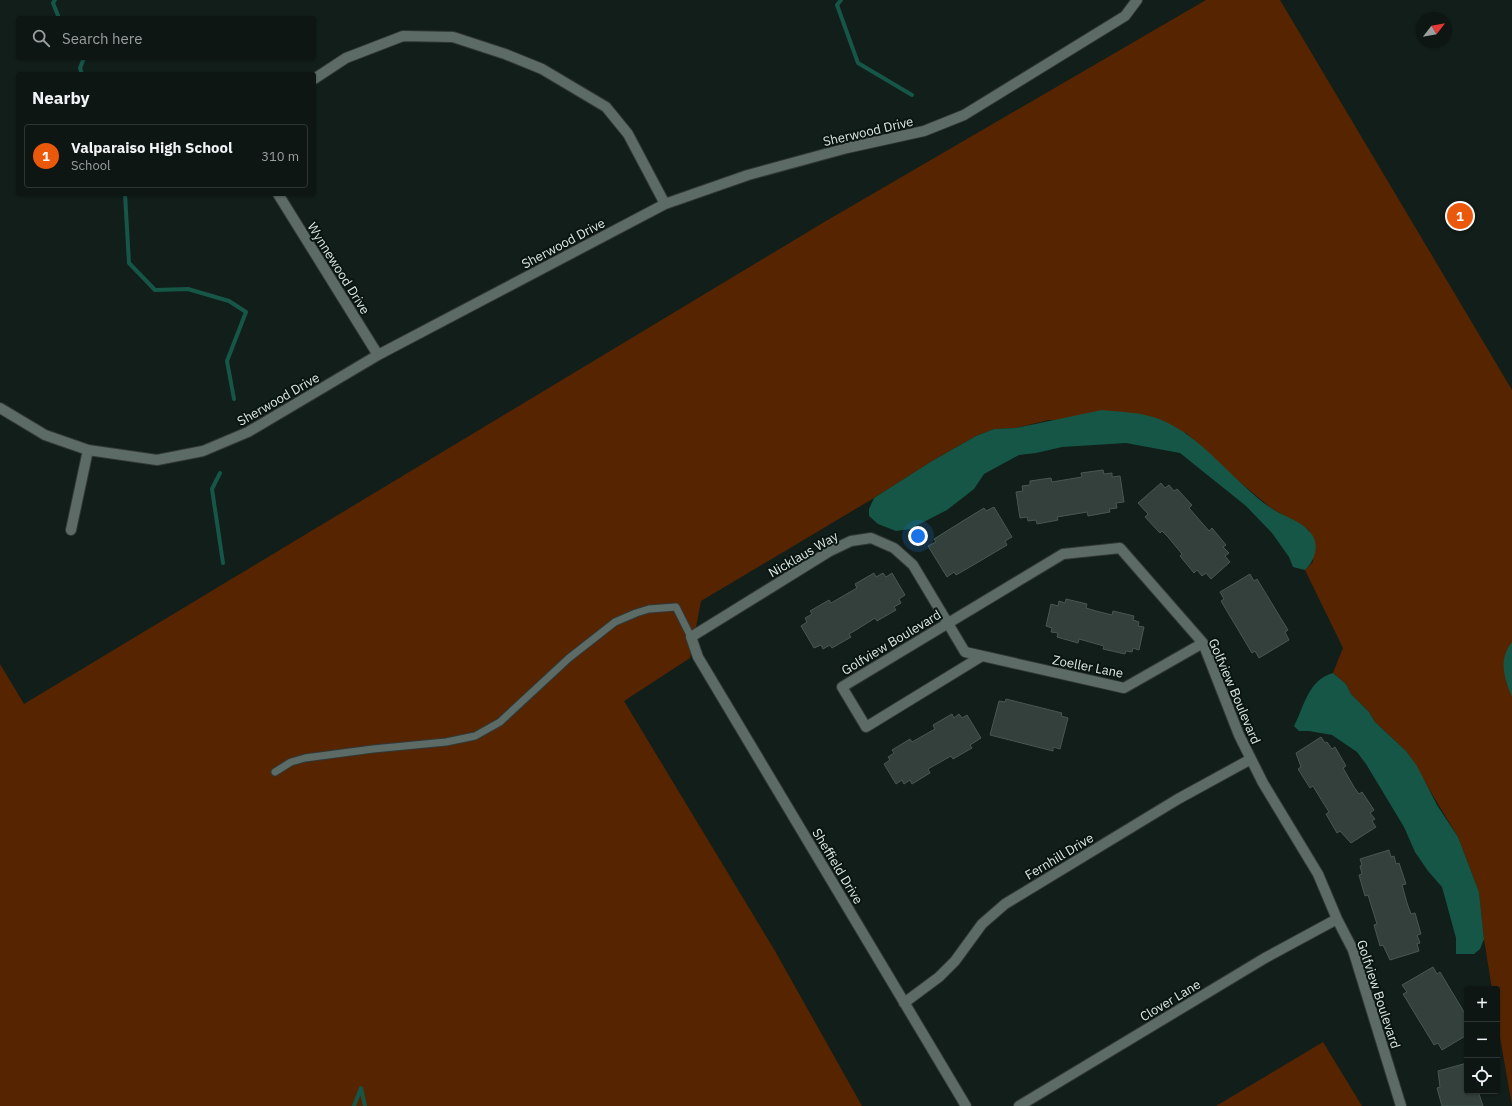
<!DOCTYPE html>
<html lang="en">
<head>
<meta charset="utf-8">
<style>
  :root { --surface:#0e1614; --page:#171f1d; --text:#f1f3f6; --muted:#9b9fa0; --line:#2e3534; --accent:#ea580c }
  body { margin:0; font-family:"IBM Plex Sans",sans-serif; background:var(--page); color:var(--text) }
  .controls { position:absolute; right:12px; bottom:12px; display:grid; overflow:hidden; border-radius:4px; box-shadow:0 1px 3px #0004 }
  .controls button { width:36px; height:36px; display:grid; place-items:center; padding:0; border:0; border-bottom:1px solid var(--line); background:var(--surface); color:var(--text); font:20px sans-serif }
  .compass { position:absolute; left:1416px; top:12px; width:36px; height:36px; border-radius:50%; background:var(--surface); box-shadow:0 1px 3px #0004; rotate:59deg }
  .you { position:absolute; left:918px; top:536px; width:14px; height:14px; margin:-10px; border:3px solid #fff; border-radius:50%; background:#1a73e8; box-shadow:0 0 0 6px #1a73e833 }
  .badge { display:grid; place-items:center; width:26px; height:26px; border-radius:50%; background:var(--accent); color:#fff; font-size:13px; font-weight:700 }
  .pin { position:absolute; translate:-50% -50%; border:2px solid #fff; box-shadow:0 1px 4px #0006 }
  .list { margin:0; padding:0; list-style:none }
  h2 { display:flex; justify-content:space-between; align-items:center; height:52px; margin:0; padding:0 16px; font-size:17px }
  h2 small { font-size:13px; font-weight:400; color:var(--muted) }
  .list li { display:grid; grid-template-columns:26px 1fr auto; gap:12px; align-items:center; box-sizing:border-box; height:64px; margin:0 8px 8px; padding:0 8px; border:1px solid var(--line); border-radius:4px }
  .list b { display:block; font-size:15px; white-space:nowrap }
  .list p { margin:0; font-size:13px; white-space:nowrap; color:var(--muted) }
  .list em { font-size:13px; font-style:normal; color:var(--muted) }
  .icon { flex:none; width:22px; height:22px; fill:none; stroke:currentColor; stroke-width:2; stroke-linecap:round; stroke-linejoin:round }
  .map { position:relative; flex:none; width:1512px; height:1106px; overflow:hidden }
  .search { position:absolute; background:var(--surface); box-shadow:0 1px 3px #0004; left:16px; top:16px; width:300px; height:44px; display:flex; align-items:center; gap:10px; box-sizing:border-box; padding:0 14px; border-radius:4px; color:var(--muted); font-size:15px }
  .panel { position:absolute; background:var(--surface); box-shadow:0 1px 3px #0004; left:16px; top:72px; width:300px; height:124px; border-radius:4px }
  .map>svg:first-child { display:block }
</style>
</head>
<body>
<div class="map">
<svg width="1512" height="1106" viewBox="0 0 1512 1106">
  <rect width="100%" height="100%" fill="#121e1a"/>
  <path fill="#562500" d="M 1206,0 L 1280,0 L 1512,390 L 1512,1106 L 1497,1020 L 1497,989 L 1492,989 L 1484,939 L 1479,892 L 1458,837 L 1406,751 L 1375,722 L 1369,712 L 1351,694 L 1346,684 L 1333,673 L 1343,648 L 1305,570 L 1313,562 L 1309,530 L 1271,508 L 1230,474 L 1186,433 L 1049,420 L 1016,428 L 994,429 L 976,436 L 932,461 L 874,498 L 701,601 L 690,658 L 624,701 L 775,951 L 862,1106 L 0,1106 L 0,664 L 24,704 L 826,221 Z
    M 1323,1042 L 1362,1106 L 1216,1106 Z"/>
  <path fill="#155646" d="M 1102,410 C 1121,412 1141,412 1159,419 C 1203,436 1233,482 1271,508 C 1282,516 1299,520 1308,530 C 1321,542 1316,559 1305,570 L 1293,567 L 1289,557 L 1272,533 L 1246,506 L 1180,453 L 1126,443 L 1062,447 L 1036,453 L 1019,455 L 984,474 L 974,489 L 947,510 L 910,529 L 896,531 L 878,524 L 869,516 L 869,509 L 874,498 L 932,461 L 976,436 L 994,429 L 1016,428 Z
    M 1512,642 L 1512,697 C 1504,677 1498,660 1512,642 Z
    M 1333,673 L 1346,684 L 1351,694 L 1369,712 L 1375,722 L 1406,751 L 1417,766 L 1437,805 L 1458,837 L 1479,892 L 1484,939 L 1480,949 L 1474,954 L 1456,954 L 1456,938 L 1442,887 L 1428,871 L 1415,852 L 1404,827 L 1366,764 L 1357,752 L 1332,735 L 1309,731 L 1299,731 L 1294,726 C 1305,705 1308,680 1333,673 Z"/>
  <g fill="none" stroke-linecap="round" stroke-linejoin="round">
    <path stroke="#155646" stroke-width="4" d="M 55,0 L 53,3 L 59,18
      M 841,0 L 837,5 L 858,63 L 912,95
      M 82,74 L 80,68 L 84,58
      M 125,194 L 129,263 L 155,290 L 188,289 L 229,301 L 246,312 L 227,361 L 234,399
      M 220,473 L 212,489 L 223,563
      M 354,1106 L 361,1088 L 365,1106"/>
  </g>
  <path fill="#33403c" stroke="#495752" d="M 1103,470 L 1104,474 L 1112,473 L 1112,477 L 1120,476 L 1124,502 L 1116,503 L 1117,508 L 1109,509 L 1110,512 L 1088,516 L 1087,512 L 1057,517 L 1058,520 L 1037,524 L 1036,520 L 1028,521 L 1027,517 L 1020,518 L 1016,492 L 1023,491 L 1022,486 L 1030,485 L 1030,481 L 1051,478 L 1052,482 L 1082,477 L 1081,473 Z
    M 1161,483 L 1165,488 L 1169,485 L 1174,491 L 1177,489 L 1192,505 L 1189,508 L 1209,531 L 1212,528 L 1226,545 L 1223,547 L 1229,553 L 1225,556 L 1230,562 L 1211,579 L 1206,573 L 1202,576 L 1197,570 L 1194,573 L 1180,556 L 1182,554 L 1168,537 L 1162,531 L 1160,533 L 1145,517 L 1148,514 L 1138,503 Z
    M 994,507 L 1012,537 L 1005,541 L 1007,545 L 975,564 L 956,575 L 954,572 L 947,577 L 928,546 L 936,542 L 934,539 L 966,519 L 984,508 L 986,511 Z
    M 874,573 L 876,577 L 883,573 L 886,577 L 892,573 L 905,595 L 899,599 L 901,603 L 894,607 L 896,610 L 877,621 L 875,618 L 856,630 L 849,634 L 851,637 L 832,648 L 830,645 L 823,649 L 821,645 L 814,648 L 801,626 L 807,622 L 805,618 L 812,614 L 810,611 L 829,600 L 831,603 L 857,588 L 855,584 Z
    M 1250,574 L 1254,581 L 1257,579 L 1288,630 L 1285,632 L 1289,640 L 1259,658 L 1255,651 L 1252,653 L 1221,601 L 1224,599 L 1220,592 Z
    M 1066,599 L 1087,604 L 1086,608 L 1096,611 L 1112,615 L 1113,611 L 1134,616 L 1133,620 L 1139,622 L 1138,626 L 1144,627 L 1139,650 L 1133,648 L 1132,652 L 1126,651 L 1125,654 L 1103,649 L 1104,646 L 1079,639 L 1078,643 L 1057,637 L 1058,633 L 1051,632 L 1052,628 L 1046,626 L 1051,604 L 1058,606 L 1059,601 L 1065,603 Z
    M 1006,699 L 1062,713 L 1061,716 L 1068,718 L 1060,749 L 1053,747 L 1053,751 L 990,735 L 999,701 L 1005,702 Z
    M 952,714 L 954,718 L 959,714 L 962,718 L 967,715 L 981,738 L 970,745 L 972,748 L 953,759 L 951,756 L 928,769 L 930,773 L 912,784 L 910,780 L 904,784 L 902,780 L 896,784 L 884,764 L 890,760 L 888,757 L 894,753 L 892,750 L 910,739 L 912,742 L 935,729 L 933,725 Z
    M 1321,737 L 1325,743 L 1327,742 L 1332,749 L 1335,747 L 1346,766 L 1343,768 L 1354,787 L 1359,794 L 1362,792 L 1374,810 L 1370,813 L 1375,819 L 1372,821 L 1376,827 L 1351,843 L 1340,831 L 1337,833 L 1326,814 L 1329,812 L 1319,796 L 1313,786 L 1310,788 L 1298,769 L 1301,767 L 1296,753 Z
    M 1389,850 L 1391,857 L 1394,856 L 1396,864 L 1399,863 L 1406,884 L 1402,885 L 1407,903 L 1411,914 L 1415,913 L 1421,934 L 1417,935 L 1420,943 L 1417,944 L 1419,951 L 1390,960 L 1383,945 L 1380,946 L 1374,925 L 1377,924 L 1368,895 L 1365,896 L 1359,875 L 1362,874 L 1360,866 L 1362,865 L 1360,859 Z
    M 1433,967 L 1437,974 L 1440,972 L 1467,1017 L 1467,1035 L 1442,1050 L 1438,1043 L 1434,1045 L 1403,994 L 1407,992 L 1402,985 Z
    M 1467,1063 L 1467,1091 L 1478,1091 L 1483,1106 L 1442,1106 L 1437,1088 L 1440,1087 L 1438,1071 Z"/>
  <g fill="none" stroke-linecap="round" stroke-linejoin="round">
    <g stroke="#323937" stroke-width="9">
      <path id="service" d="M 275,772 L 291,762 L 305,758 L 373,749 L 446,742 L 475,736 L 500,722 L 569,658 L 615,622 L 636,613 L 649,609 L 676,607 L 691,637"/>
    </g>
    <g stroke="#323937" stroke-width="12">
      <path id="minor" d="M 314,79 L 346,58 L 403,36 L 453,37 L 505,54 L 542,69 L 606,107 L 628,134 L 665,204
        M 278,194 L 378,355
        M 0,408 L 45,435 L 88,450 L 157,460 L 203,451 L 248,432 L 378,355 L 665,204 L 748,175 L 847,148 L 924,131 L 964,115 L 1125,16 L 1137,0
        M 71,530 L 88,450
        M 982,656 L 866,727 L 842,687 L 1063,554 L 1120,548 L 1203,643 L 1239,735 L 1263,783 L 1318,874 L 1337,919 L 1353,950 L 1401,1106
        M 904,1003 L 939,977 L 955,961 L 982,924 L 1005,904 L 1178,799 L 1251,759
        M 966,1106 L 698,657 L 691,637 L 830,551 L 851,541 L 871,538 L 894,548 L 913,565 L 965,652 L 1124,688 L 1203,643
        M 1019,1106 L 1265,958 L 1337,919"/>
    </g>
    <use href="#service" stroke="#5d6b66" stroke-width="7"/>
    <use href="#minor" stroke="#5d6b66" stroke-width="10"/>
  </g>
  <g text-anchor="middle" stroke-width="4" stroke-linejoin="round" paint-order="stroke">
    <g font-size="13" fill="#e0e8e5" stroke="#091511">
      <text transform="translate(868 131) rotate(-13)" y="5">Sherwood Drive</text>
      <text transform="translate(563 243) rotate(-28)" y="5">Sherwood Drive</text>
      <text transform="translate(339 268) rotate(58)" y="5">Wynnewood Drive</text>
      <text transform="translate(278 399) rotate(-30)" y="5">Sherwood Drive</text>
      <text transform="translate(803 554) rotate(-30)" y="5">Nicklaus Way</text>
      <text transform="translate(891 642) rotate(-31)" y="5">Golfview Boulevard</text>
      <text transform="translate(1088 666) rotate(11)" y="5">Zoeller Lane</text>
      <text transform="translate(1235 691) rotate(67)" y="5">Golfview Boulevard</text>
      <text transform="translate(1059 856) rotate(-31)" y="5">Fernhill Drive</text>
      <text transform="translate(838 866) rotate(59)" y="5">Sheffield Drive</text>
      <text transform="translate(1379 994) rotate(72)" y="5">Golfview Boulevard</text>
      <text transform="translate(1170 1000) rotate(-31)" y="5">Clover Lane</text>
    </g>
  </g>
</svg>
<div class="controls">
<button>+</button>
<button>−</button>
<button><svg class="icon" aria-label="locate" viewBox="0 0 24 24"><circle cx="12" cy="12" r="6"/><path d="M12 2v4M12 18v4M2 12h4M18 12h4"/></svg></button>
</div>
<svg class="compass" viewBox="-18 -18 36 36"><path d="M0-13l5 13h-10z" fill="#e53935"/><path d="M0 13l5-13h-10z" fill="#9b9fa0"/></svg>
<div class="you"></div>
<div class="pin badge" style="left:1460px;top:216px">1</div>
<div class="search"><svg class="icon" aria-label="search" viewBox="0 0 24 24"><circle cx="10" cy="10" r="6"/><path d="M15 15l6 6"/></svg>Search here</div>
<section class="panel">
<h2>Nearby<small></small></h2>
<ul class="list">
<li><span class="badge">1</span><div><b>Valparaiso High School</b><p>School</p></div><em>310 m</em></li>
</ul>
</section>
</div>
</body>
</html>
